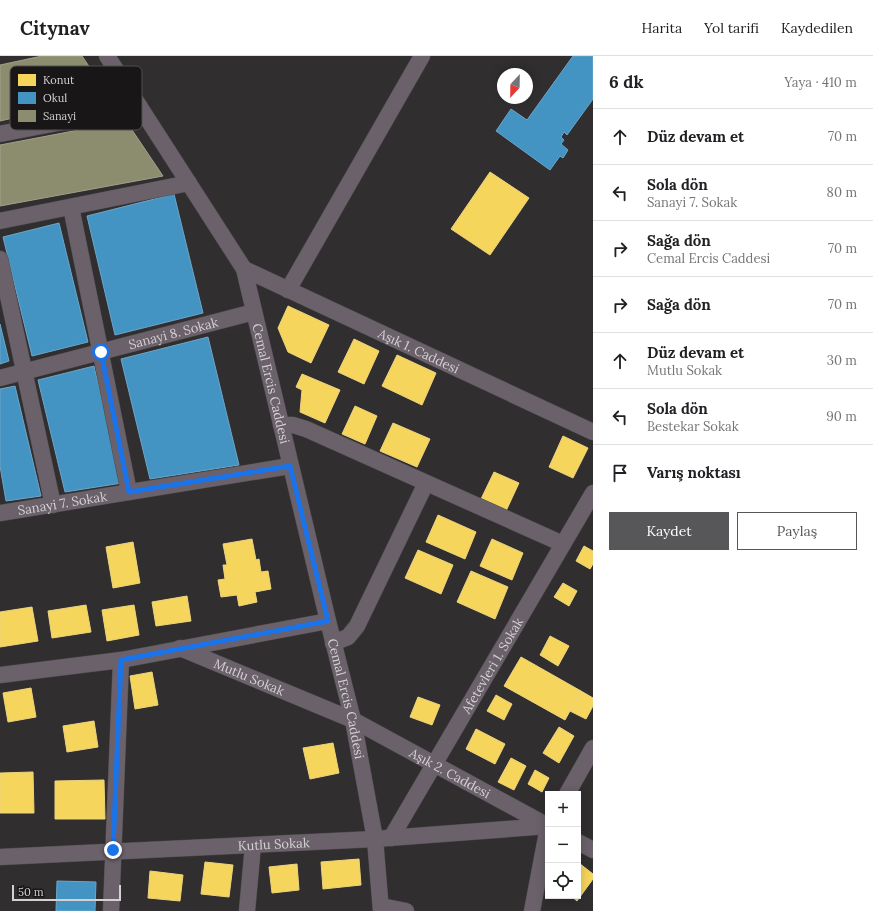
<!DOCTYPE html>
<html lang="tr">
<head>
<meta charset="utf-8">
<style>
  :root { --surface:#fff; --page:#f2f2f2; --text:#202124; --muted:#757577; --line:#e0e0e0; --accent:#575759 }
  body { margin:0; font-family:Lora,serif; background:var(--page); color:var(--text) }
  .controls { position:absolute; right:12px; bottom:12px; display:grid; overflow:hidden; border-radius:0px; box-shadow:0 2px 10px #0003 }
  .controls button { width:36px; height:36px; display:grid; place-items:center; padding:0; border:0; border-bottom:1px solid var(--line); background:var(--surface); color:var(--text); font:20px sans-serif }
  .compass { position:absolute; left:497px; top:12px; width:36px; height:36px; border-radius:50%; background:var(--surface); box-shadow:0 2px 10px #0003; rotate:202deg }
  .scale { position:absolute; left:12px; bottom:10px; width:109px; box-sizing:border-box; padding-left:4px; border:2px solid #d4d1d2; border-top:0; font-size:11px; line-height:14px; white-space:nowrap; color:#d4d1d2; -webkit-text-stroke:3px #181617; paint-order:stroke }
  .stop { position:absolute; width:12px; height:12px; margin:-9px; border:3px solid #1a73e8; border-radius:50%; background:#fff }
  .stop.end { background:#1a73e8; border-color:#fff; box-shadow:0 1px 4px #0008 }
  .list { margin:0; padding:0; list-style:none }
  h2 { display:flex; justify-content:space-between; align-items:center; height:52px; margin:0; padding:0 16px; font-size:17px }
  h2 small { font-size:13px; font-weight:400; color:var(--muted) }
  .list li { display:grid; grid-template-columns:26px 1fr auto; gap:12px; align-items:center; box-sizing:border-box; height:56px; padding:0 16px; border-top:1px solid var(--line) }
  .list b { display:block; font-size:15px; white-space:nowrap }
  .list p { margin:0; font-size:13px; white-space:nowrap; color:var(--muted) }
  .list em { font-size:13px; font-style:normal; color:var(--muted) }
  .actions { display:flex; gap:8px; padding:12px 16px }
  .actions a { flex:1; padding:9px 0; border:1px solid var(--accent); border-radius:0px; text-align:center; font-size:14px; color:var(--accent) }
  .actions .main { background:var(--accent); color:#fff }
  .icon { flex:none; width:22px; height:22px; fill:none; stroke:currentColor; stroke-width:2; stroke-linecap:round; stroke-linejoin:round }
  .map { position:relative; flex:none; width:593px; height:855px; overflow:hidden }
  header { display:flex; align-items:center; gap:24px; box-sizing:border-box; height:56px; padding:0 20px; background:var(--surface); border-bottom:1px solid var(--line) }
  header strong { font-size:19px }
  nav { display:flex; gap:22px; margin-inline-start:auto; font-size:14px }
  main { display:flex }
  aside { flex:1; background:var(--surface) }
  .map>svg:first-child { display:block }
</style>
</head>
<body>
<header>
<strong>Citynav</strong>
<nav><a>Harita</a><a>Yol tarifi</a><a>Kaydedilen</a></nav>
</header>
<main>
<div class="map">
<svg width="593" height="855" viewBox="0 0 593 855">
  <rect width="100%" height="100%" fill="#312e2f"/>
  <path fill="#f6d55c" stroke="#ecd47f" d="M 490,116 L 529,142 L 490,199 L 451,173 Z
    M 288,250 L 329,269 L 311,307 L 288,296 L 278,272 Z
    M 354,283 L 379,295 L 364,328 L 338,316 Z
    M 397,299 L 436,317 L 422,349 L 382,330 Z
    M 302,318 L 340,334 L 325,367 L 300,356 L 302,334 L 296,331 Z
    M 355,350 L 377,360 L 365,388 L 342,378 Z
    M 393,367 L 430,383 L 417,411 L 380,395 Z
    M 563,380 L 588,392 L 573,422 L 549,411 Z
    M 494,416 L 519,427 L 506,455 L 481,443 Z
    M 438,459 L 476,476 L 465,503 L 426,486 Z
    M 252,483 L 256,504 L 259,503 L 261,516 L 268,515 L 271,533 L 255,536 L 257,546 L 239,550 L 237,539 L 221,541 L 218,524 L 225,523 L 223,509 L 227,509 L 223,488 Z
    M 492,483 L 523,497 L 512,524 L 480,510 Z
    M 133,486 L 140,527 L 113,532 L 106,491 Z
    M 584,490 L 593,495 L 593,508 L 590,513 L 576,505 Z
    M 418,494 L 453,509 L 441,538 L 405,522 Z
    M 471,515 L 508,531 L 495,563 L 457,546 Z
    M 563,527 L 577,535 L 569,550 L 554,541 Z
    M 187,540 L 191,565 L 156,570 L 152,546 Z
    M 86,549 L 91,576 L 52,582 L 48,555 Z
    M 134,549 L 139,579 L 107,585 L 102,554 Z
    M 32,551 L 38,585 L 0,591 L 0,556 Z
    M 550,580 L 569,590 L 558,610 L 540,599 Z
    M 521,601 L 581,635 L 565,664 L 504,630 Z
    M 152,616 L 158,649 L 135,653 L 130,620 Z
    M 31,632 L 36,661 L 8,666 L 3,637 Z
    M 581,635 L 593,642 L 593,650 L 586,663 L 570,655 Z
    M 496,639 L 512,648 L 504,664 L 487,655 Z
    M 418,641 L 440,649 L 432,669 L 410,661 Z
    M 94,665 L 98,691 L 67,696 L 63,670 Z
    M 559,671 L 574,680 L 559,707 L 543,697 Z
    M 476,673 L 505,688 L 495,708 L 466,693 Z
    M 333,687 L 339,717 L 310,723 L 303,692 Z
    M 511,702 L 526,710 L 514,734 L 498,726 Z
    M 535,714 L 549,722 L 542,736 L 528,728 Z
    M 33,716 L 34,757 L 0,757 L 0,717 Z
    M 104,724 L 105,763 L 55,763 L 55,725 Z
    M 359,803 L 361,829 L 323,833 L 321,806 Z
    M 205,806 L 233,809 L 229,841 L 201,838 Z
    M 579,807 L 593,818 L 593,823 L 577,845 L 571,840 L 578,840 Z
    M 297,808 L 299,834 L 272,837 L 269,811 Z
    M 150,815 L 183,819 L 180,845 L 148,842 Z"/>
  <path fill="#4393c3" stroke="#6ea6c8" d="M 573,0 L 593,0 L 593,43 L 567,79 L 564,76 L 561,81 L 564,84 L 561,88 L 568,94 L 563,102 L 560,100 L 550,114 L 496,75 L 511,53 L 527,64 Z
    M 174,138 L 203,257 L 115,279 L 87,160 Z
    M 59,167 L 88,286 L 32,300 L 3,181 Z
    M 0,268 L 9,305 L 0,308 Z
    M 208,281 L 239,409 L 150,423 L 121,303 Z
    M 94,310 L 122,427 L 65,436 L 38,324 Z
    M 15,330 L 41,440 L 6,445 L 0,410 L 0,333 Z
    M 57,825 L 96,826 L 95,855 L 56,855 Z"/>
  <path fill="#8c8c6e" stroke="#a2a18c" d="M 42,0 L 82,0 L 109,40 L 0,65 L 0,9 Z
    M 126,65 L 163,120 L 0,150 L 0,89 Z"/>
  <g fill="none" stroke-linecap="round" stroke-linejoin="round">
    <g stroke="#4e4c4c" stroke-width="17">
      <g id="minor">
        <path id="s1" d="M 107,0 L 244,213 L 328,565 L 353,664 L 375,783 L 381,855"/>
        <path d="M 0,78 L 140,51"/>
        <path d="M 71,151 L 129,436"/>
        <path d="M 0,165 L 189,127"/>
        <path d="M 0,203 L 53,449"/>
        <path id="s2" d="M 244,213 L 593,376"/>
        <path d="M 288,234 L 422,0"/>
        <path id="s3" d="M 0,322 L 254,256"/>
        <path d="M 281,369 L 293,369 L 306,373 L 563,488"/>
        <path id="s4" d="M 0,457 L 290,410"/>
        <path d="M 333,587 L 348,581 L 357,570 L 426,427"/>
        <path id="s5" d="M 180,592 L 353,664 L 548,770"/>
        <path d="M 0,619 L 121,604 L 328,565"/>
        <path d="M 567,738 L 593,692"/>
        <path id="s6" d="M 391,782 L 593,437"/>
        <path d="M 578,786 L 593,794"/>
        <path id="s7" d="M 0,801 L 375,783 L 548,770"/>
        <path d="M 381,850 L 406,855"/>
        <path d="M 111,855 L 121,604"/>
        <path d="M 247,855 L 253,789"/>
        <path d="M 532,855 L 548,771"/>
      </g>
    </g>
    <use href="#minor" stroke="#6a616b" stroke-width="16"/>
  </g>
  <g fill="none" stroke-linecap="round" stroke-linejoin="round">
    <path stroke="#1a73e8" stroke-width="5" d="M 101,296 L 129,436 L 290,410 L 328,565 L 121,604 L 113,794"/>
  </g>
  <g text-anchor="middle" stroke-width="4" stroke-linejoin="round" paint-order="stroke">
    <g font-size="13" fill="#d4d1d2" stroke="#181617">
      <text dy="5" stroke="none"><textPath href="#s3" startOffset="179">Sanayi 8. Sokak</textPath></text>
      <text dy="5" stroke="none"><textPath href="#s2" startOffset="193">Aşık 1. Caddesi</textPath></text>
      <text dy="5" stroke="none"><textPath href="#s1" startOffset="371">Cemal Ercis Caddesi</textPath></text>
      <text dy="5" stroke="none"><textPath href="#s4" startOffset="63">Sanayi 7. Sokak</textPath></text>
      <text dy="5" stroke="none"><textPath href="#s6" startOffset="200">Afetevleri 1. Sokak</textPath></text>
      <text dy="5" stroke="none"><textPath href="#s5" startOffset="75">Mutlu Sokak</textPath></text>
      <text dy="5" stroke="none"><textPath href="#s1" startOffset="695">Cemal Ercis Caddesi</textPath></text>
      <text dy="5" stroke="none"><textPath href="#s5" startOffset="298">Aşık 2. Caddesi</textPath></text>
      <text dy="5" stroke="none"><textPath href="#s7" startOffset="274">Kutlu Sokak</textPath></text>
    </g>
  </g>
  <rect x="10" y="10" width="132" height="64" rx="6" fill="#181617" stroke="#504e4f" stroke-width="1"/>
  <rect x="18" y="18" width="18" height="12" fill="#f6d55c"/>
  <rect x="18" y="36" width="18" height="12" fill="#4393c3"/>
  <rect x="18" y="54" width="18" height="12" fill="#8c8c6e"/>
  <g font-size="11" fill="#d4d1d2">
    <text x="43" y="28">Konut</text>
    <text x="43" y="46">Okul</text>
    <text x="43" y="64">Sanayi</text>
  </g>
</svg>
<div class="controls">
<button>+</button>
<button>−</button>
<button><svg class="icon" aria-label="locate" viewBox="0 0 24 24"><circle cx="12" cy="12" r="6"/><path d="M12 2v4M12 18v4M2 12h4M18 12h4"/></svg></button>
</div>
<svg class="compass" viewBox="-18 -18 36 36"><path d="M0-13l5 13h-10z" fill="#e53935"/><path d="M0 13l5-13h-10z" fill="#757577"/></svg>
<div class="scale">50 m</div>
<div class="stop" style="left:101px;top:296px"></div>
<div class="stop end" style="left:113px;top:794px"></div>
</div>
<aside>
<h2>6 dk<small>Yaya · 410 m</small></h2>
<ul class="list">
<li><svg class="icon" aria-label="ahead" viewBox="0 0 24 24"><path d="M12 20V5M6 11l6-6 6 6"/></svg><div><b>Düz devam et</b></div><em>70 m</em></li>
<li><svg class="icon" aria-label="left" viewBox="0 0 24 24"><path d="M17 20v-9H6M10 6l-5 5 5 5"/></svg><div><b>Sola dön</b><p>Sanayi 7. Sokak</p></div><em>80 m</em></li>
<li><svg class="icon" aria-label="right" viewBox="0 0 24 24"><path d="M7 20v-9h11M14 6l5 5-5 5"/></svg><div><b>Sağa dön</b><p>Cemal Ercis Caddesi</p></div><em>70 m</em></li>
<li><svg class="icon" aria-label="right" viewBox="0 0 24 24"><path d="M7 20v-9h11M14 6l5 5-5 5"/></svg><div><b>Sağa dön</b></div><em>70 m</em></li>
<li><svg class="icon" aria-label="ahead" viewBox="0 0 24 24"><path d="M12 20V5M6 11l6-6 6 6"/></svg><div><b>Düz devam et</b><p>Mutlu Sokak</p></div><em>30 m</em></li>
<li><svg class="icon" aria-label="left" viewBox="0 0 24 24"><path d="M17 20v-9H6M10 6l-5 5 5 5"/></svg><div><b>Sola dön</b><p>Bestekar Sokak</p></div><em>90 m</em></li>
<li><svg class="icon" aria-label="arrive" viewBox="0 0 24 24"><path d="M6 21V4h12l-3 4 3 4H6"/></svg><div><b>Varış noktası</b></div></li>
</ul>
<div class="actions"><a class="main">Kaydet</a><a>Paylaş</a></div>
</aside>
</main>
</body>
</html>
